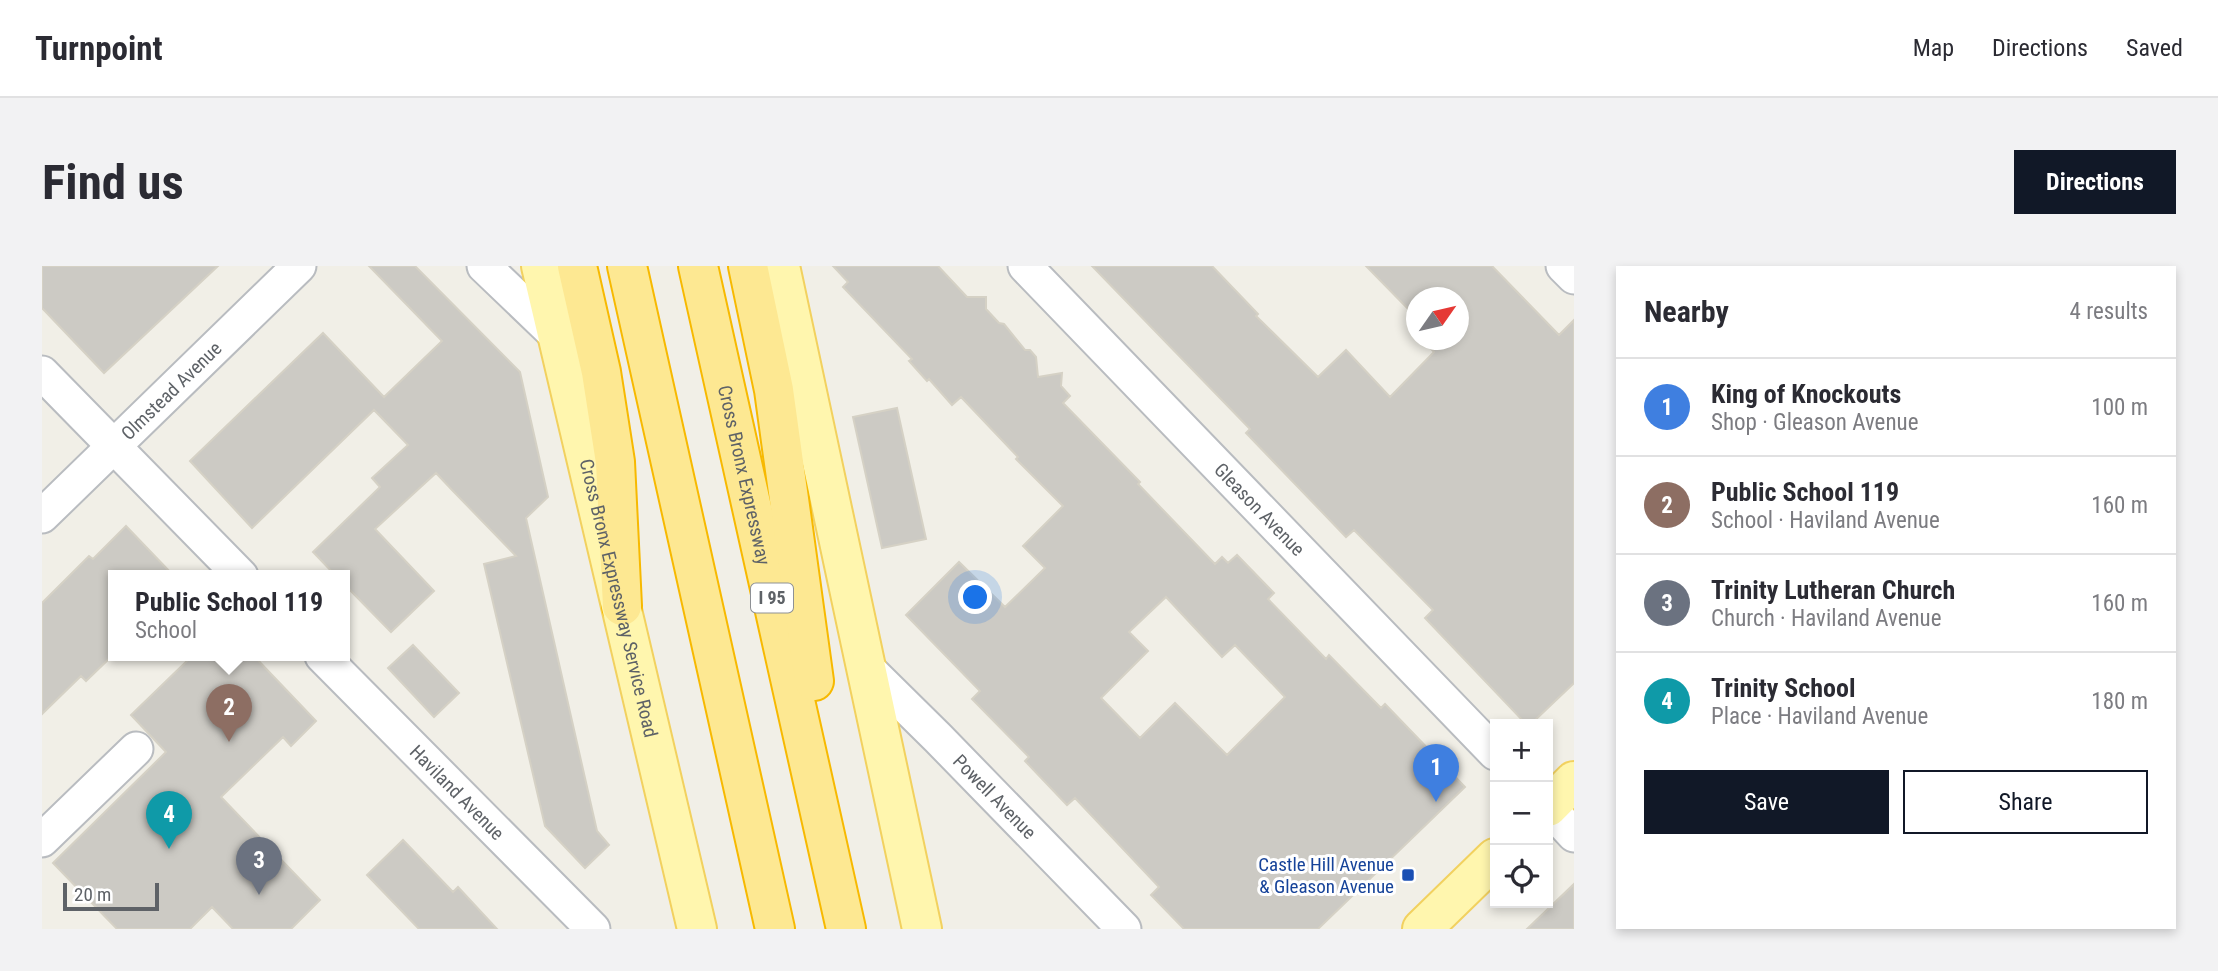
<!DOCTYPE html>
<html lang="en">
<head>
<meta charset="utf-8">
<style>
  :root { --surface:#fff; --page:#f2f2f3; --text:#2b2b33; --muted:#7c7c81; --line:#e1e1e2; --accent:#111827 }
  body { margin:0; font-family:"Roboto Condensed",sans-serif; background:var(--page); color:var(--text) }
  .controls { position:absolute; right:21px; bottom:21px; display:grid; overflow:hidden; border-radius:0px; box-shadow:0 4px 10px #0003 }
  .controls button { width:63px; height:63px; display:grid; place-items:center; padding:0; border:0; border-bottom:2px solid var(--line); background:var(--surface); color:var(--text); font:35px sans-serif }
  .compass { position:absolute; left:1364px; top:21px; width:63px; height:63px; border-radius:50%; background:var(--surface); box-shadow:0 4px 10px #0003; rotate:56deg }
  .scale { position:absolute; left:21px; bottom:18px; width:96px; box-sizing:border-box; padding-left:7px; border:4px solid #5e6267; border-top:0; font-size:19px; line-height:24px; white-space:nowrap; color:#5e6267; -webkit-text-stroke:5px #fff; paint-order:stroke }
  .you { position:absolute; left:934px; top:332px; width:24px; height:24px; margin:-18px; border:5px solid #fff; border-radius:50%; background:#1a73e8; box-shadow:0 0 0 10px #1a73e833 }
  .badge { display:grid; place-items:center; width:46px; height:46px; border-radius:50%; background:var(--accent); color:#fff; font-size:23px; font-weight:700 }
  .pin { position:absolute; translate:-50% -58px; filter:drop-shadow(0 2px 4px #0008) }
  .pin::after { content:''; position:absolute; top:37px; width:24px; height:21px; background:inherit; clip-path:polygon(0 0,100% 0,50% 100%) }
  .popup { position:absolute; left:66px; top:304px; width:242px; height:91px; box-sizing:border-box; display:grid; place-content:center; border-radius:0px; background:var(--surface); filter:drop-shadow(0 2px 5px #0005); font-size:23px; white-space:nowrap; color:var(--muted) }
  .popup b { font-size:26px; color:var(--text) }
  .popup::after { content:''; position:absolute; left:50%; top:100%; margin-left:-14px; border:14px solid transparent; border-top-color:var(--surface) }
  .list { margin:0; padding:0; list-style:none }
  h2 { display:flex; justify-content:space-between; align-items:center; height:91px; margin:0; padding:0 28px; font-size:30px }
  h2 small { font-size:23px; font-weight:400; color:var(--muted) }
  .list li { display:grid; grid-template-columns:46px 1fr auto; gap:21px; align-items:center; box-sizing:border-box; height:98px; padding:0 28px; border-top:2px solid var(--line) }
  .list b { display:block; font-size:26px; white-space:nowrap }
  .list p { margin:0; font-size:23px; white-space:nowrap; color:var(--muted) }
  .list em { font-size:23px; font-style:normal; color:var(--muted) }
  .actions { display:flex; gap:14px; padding:21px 28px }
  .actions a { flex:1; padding:16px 0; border:2px solid var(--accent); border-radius:0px; text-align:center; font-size:24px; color:var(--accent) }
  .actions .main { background:var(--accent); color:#fff }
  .icon { flex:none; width:38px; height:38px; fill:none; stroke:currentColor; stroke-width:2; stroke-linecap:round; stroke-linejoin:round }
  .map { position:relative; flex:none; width:1532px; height:663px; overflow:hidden; border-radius:0px }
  header { display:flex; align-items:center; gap:42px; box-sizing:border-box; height:98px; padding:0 35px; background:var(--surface); border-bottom:2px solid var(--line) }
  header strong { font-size:33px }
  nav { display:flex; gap:38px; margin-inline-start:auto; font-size:24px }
  .intro { display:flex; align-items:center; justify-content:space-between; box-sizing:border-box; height:168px; padding:0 42px }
  h1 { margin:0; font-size:49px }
  .button { padding:18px 32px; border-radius:0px; background:var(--accent); color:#fff; font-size:24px; font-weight:700 }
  main { display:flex; gap:42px; padding:0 42px }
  aside { flex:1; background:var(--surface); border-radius:0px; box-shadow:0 4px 10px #0003 }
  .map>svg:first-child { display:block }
</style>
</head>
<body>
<header>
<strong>Turnpoint</strong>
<nav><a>Map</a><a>Directions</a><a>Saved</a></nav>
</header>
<div class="intro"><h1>Find us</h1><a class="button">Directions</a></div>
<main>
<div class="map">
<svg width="1532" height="663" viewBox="0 0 1532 663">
  <rect width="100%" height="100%" fill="#f1efe7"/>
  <path fill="#cccac4" stroke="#d5d1c5" stroke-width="2" fill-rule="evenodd" d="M 0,0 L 176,0 L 62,107 L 0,42 Z
    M 327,0 L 373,0 L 478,106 L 506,231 L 484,252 L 555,565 L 567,579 L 543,602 L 503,560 L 442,298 L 474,290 L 411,225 L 394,207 L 333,263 L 392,325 L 349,366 L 303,319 L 303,310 L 294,310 L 271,286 L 338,221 L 330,212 L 366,179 L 332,144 L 210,262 L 148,195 L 281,67 L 342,131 L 400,75 Z
    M 791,0 L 896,0 L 925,31 L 944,31 L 944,43 L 957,57 L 962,58 L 983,84 L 988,84 L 994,91 L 996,111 L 1020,107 L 1019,120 L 1028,130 L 1021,137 L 1098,216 L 1096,218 L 1173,298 L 1180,291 L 1186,297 L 1195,289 L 1232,327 L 1226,333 L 1284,393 L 1287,389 L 1339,442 L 1343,438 L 1423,521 L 1276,663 L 1142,663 L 1109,629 L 1117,621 L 1033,532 L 1025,539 L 983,495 L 987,491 L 930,433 L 938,425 L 864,349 L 917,296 L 963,341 L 1003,302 L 981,280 L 1021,240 L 974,193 L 976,191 L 919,131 L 910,139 L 887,113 L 885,115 L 867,95 L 870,93 L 801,21 L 806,16 ZM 1124,331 L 1180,391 L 1193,379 L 1243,431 L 1185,489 L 1133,437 L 1098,472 L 1059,432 L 1106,385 L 1087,366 Z
    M 1050,0 L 1170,0 L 1216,48 L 1214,50 L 1276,111 L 1304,84 L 1348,131 L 1392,86 L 1381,74 L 1417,74 L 1417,32 L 1375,32 L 1375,52 L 1324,0 L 1450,0 L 1517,69 L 1532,54 L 1532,417 L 1489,458 L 1484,458 L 1383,352 L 1391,344 L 1312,264 L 1304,271 L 1204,167 L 1208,163 Z
    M 855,142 L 884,273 L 840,282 L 811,151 Z
    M 84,260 L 132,310 L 72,310 L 72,388 L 44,415 L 39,410 L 0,448 L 0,337 L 47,290 L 51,293 Z
    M 371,379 L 417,427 L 392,451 L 346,402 Z
    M 150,390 L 212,390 L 274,455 L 249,480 L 241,471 L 179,531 L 278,634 L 249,663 L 191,663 L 170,641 L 148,663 L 75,663 L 11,597 L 124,486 L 89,449 Z
    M 361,574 L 411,626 L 416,621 L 455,663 L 377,663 L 325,609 Z
    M 1532,618 L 1532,663 L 1485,663 Z"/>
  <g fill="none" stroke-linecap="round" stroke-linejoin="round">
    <g stroke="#b9bcc0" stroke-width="37">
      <g id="minor">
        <path d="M 442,0 L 515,70"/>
        <path id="s1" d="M 983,0 L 1453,487"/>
        <path d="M 1521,0 L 1532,11"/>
        <path d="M 0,107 L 199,310"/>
        <path id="s2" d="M 0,250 L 257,0"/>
        <path id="s3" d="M 280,390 L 551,663"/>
        <path id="s4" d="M 823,400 L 896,472 L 1082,663"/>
        <path d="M 1506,541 L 1532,569"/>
        <path d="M 0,574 L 94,483"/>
      </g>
    </g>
    <g stroke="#f2d15f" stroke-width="42">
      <g id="major">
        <path id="s5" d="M 499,0 L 655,663"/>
        <path d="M 738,0 L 880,663"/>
        <path d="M 1506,541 L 1532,515"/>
        <path d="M 1380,663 L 1453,592"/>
      </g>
    </g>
    <g stroke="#f7b901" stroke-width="42">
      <g id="highway">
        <path d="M 535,0 L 559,106 L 573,196 L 580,340"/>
        <path d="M 585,0 L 733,663"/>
        <path id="s6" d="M 656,0 L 804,663"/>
        <path d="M 706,0 L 732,124 L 772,415"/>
      </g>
    </g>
    <use href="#minor" stroke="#fff" stroke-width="33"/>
    <use href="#major" stroke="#fff6ae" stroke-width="38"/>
    <use href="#highway" stroke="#fde892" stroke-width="38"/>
  </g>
  <rect fill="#1a4fb4" stroke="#fff" stroke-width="2.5" x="1359" y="602" width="14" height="14" rx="3.5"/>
  <g text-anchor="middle" stroke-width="6" stroke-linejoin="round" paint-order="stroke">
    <rect fill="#fff" stroke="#8e9195" stroke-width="2" x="709" y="317.5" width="42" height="29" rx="5"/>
    <g font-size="18" font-weight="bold" fill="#5e6267">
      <text x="730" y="338">I 95</text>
    </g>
    <g font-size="19" fill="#5e6267" stroke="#fff">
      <text dy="7" stroke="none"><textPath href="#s2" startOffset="180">Olmstead Avenue</textPath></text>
      <text dy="7" stroke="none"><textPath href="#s6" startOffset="214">Cross Bronx Expressway</textPath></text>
      <text dy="7" stroke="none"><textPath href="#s1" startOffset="338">Gleason Avenue</textPath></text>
      <text dy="7" stroke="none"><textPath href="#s5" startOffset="341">Cross Bronx Expressway Service Road</textPath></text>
      <text dy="7" stroke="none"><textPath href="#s3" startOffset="192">Haviland Avenue</textPath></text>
      <text dy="7" stroke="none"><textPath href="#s4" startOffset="184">Powell Avenue</textPath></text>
    </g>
    <g font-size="19" fill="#164399" stroke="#fff" text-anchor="end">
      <text x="1352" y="605">Castle Hill Avenue<tspan x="1352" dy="22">&amp; Gleason Avenue</tspan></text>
    </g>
  </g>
</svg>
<div class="controls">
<button>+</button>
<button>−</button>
<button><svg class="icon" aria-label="locate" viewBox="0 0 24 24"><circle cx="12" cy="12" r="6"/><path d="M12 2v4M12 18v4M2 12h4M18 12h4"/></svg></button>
</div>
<svg class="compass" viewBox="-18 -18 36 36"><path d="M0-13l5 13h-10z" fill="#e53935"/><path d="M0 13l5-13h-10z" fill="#7c7c81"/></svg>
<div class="scale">20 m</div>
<div class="you"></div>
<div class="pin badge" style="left:1394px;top:536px;background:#3f7fe0">1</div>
<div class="pin badge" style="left:187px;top:476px;background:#8d6e63">2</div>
<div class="popup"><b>Public School 119</b>School</div>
<div class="pin badge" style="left:217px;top:629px;background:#6b7280">3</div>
<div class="pin badge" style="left:127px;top:583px;background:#0f9aa8">4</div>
</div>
<aside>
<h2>Nearby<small>4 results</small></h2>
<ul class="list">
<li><span class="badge" style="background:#3f7fe0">1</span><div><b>King of Knockouts</b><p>Shop · Gleason Avenue</p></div><em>100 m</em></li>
<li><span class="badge" style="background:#8d6e63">2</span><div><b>Public School 119</b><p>School · Haviland Avenue</p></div><em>160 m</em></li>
<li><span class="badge" style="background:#6b7280">3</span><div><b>Trinity Lutheran Church</b><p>Church · Haviland Avenue</p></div><em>160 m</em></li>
<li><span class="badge" style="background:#0f9aa8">4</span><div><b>Trinity School</b><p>Place · Haviland Avenue</p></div><em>180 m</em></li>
</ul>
<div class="actions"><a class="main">Save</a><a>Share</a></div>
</aside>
</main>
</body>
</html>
